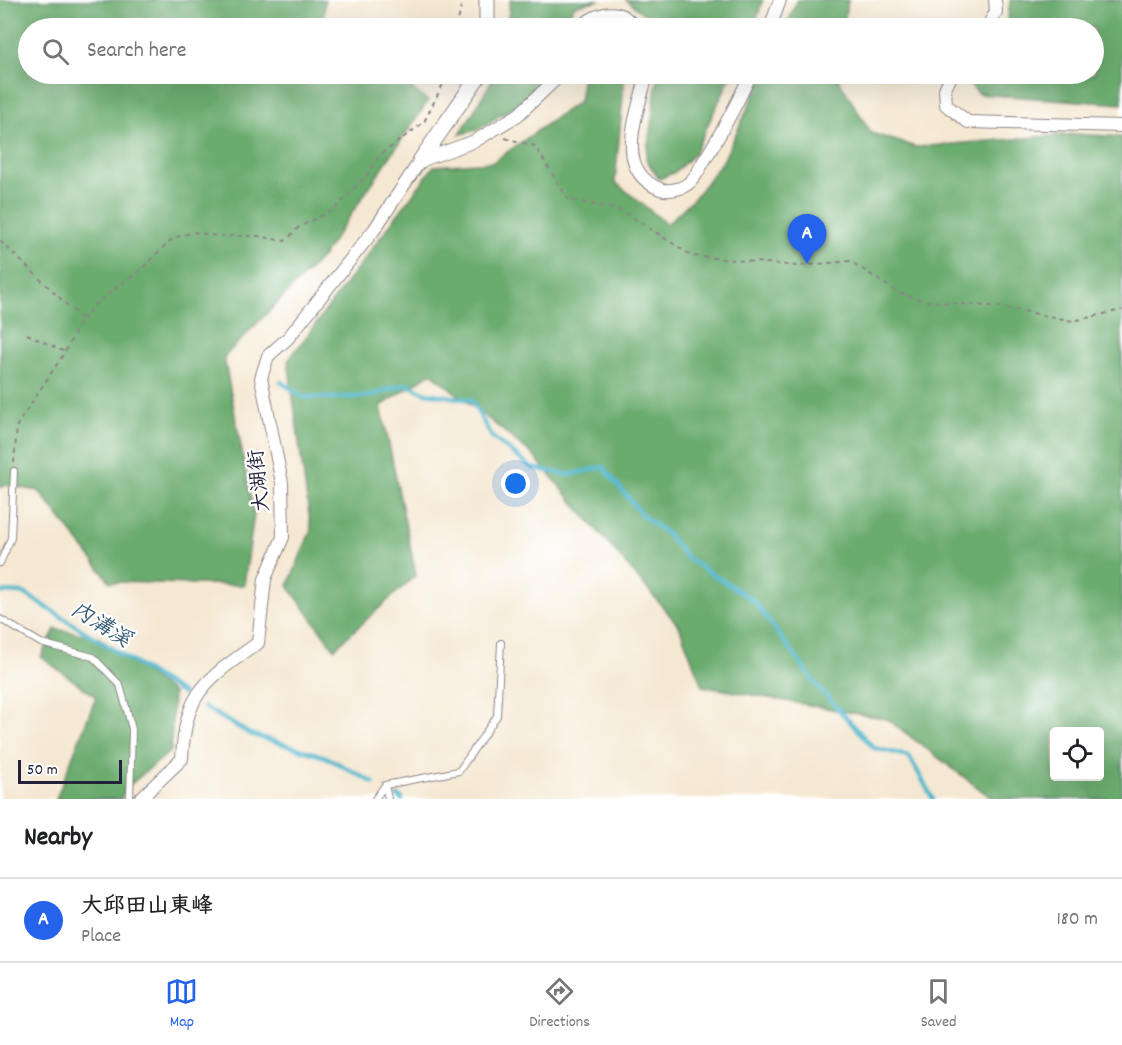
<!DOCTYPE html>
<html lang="en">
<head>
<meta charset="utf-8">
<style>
  :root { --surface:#fff; --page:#f6f6f6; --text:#202124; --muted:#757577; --line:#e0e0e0; --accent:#2563eb }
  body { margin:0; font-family:Dekko,"LXGW WenKai TC",sans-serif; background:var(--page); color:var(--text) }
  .controls { position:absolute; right:18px; bottom:18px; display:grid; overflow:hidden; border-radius:6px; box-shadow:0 6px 24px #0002 }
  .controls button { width:54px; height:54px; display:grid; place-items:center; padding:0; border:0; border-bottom:2px solid var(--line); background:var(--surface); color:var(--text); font:30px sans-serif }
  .scale { position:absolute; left:18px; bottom:15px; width:104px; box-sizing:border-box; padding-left:6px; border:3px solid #22223b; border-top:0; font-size:16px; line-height:21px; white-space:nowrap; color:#22223b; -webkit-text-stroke:4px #fff; paint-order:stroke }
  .you { position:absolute; left:516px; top:484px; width:21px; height:21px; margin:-15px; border:4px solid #fff; border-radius:50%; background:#1a73e8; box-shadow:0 0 0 9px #1a73e833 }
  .badge { display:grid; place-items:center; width:39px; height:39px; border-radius:50%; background:var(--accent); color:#fff; font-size:20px; font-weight:700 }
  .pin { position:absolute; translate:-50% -50px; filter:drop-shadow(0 2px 3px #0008) }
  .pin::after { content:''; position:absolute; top:32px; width:21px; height:18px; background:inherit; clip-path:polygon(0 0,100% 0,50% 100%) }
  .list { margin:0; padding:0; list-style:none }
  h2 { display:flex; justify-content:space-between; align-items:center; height:78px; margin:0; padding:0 24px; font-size:26px }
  h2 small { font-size:20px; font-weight:400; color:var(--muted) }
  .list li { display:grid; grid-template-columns:39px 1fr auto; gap:18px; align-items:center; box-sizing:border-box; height:84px; padding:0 24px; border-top:2px solid var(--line) }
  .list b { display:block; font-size:22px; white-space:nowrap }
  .list p { margin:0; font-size:20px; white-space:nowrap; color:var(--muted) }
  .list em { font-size:20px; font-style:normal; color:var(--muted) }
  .icon { flex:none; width:33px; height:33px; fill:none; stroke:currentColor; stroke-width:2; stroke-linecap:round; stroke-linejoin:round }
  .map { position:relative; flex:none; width:1122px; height:799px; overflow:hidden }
  .search { position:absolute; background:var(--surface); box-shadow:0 6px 24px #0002; left:18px; right:18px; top:18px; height:66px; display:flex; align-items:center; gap:15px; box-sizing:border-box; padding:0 21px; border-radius:33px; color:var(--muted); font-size:22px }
  .sheet { height:162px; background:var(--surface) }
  nav { display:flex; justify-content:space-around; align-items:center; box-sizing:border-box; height:84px; border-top:2px solid var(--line); background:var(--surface); font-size:16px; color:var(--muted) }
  nav a { display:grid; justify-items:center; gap:3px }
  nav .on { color:var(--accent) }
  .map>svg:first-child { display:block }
</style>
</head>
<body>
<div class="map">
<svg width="1122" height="799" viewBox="0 0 1122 799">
  <rect width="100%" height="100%" fill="#fff"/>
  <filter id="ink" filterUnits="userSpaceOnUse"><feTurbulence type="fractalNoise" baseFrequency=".0167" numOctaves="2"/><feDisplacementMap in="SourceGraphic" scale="12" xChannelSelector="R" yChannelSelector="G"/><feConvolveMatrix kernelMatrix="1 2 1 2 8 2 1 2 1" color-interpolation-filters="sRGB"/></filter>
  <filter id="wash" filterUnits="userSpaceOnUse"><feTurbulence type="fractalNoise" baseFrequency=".008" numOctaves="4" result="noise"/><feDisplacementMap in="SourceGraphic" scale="24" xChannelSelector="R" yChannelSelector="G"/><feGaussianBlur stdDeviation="1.35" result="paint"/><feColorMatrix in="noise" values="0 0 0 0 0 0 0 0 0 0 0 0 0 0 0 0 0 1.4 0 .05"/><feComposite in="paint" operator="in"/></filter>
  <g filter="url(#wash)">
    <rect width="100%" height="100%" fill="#f5e8d2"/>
    <path fill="#6aab6e" stroke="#466654" stroke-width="1.5" fill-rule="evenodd" d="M 0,0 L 325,0 L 323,20 L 335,28 L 28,28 L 28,74 L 393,74 L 428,101 L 322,257 L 224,357 L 254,515 L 244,585 L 110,582 L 39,491 L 5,485 L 0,488 Z
      M 510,0 L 600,0 L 574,6 L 563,28 L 507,28 Z
      M 626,0 L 763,0 L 754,28 L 658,28 L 658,25 Z
      M 797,0 L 848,0 L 843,28 L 786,28 Z
      M 1010,0 L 1122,0 L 1122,104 L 979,94 L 960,74 L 1094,74 L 1094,28 L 1007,28 Z
      M 496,74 L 541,74 L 529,97 L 477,130 L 460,134 Z
      M 583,74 L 625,74 L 615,182 L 667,224 L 696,196 L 723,161 L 764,74 L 835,74 L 871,133 L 916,147 L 1076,134 L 1122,137 L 1122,799 L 993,799 L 887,719 L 702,686 L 679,626 L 532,454 L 431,373 L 381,406 L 416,575 L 334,649 L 288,586 L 311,530 L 288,361 L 434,166 L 493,162 L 579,101 ZM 1054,732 L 1100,732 L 1100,776 L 1054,776 Z
      M 658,74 L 732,74 L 694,154 L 675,172 L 659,179 L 646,159 Z
      M 55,629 L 98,637 L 173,693 L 171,751 L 126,788 L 121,799 L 56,799 L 96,697 L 41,657 Z"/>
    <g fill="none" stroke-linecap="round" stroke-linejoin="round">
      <path stroke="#4eb6cc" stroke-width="4.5" d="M 281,382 L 303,397 L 332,398 L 370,396 L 406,384 L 426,393 L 471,400 L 492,437 L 532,468 L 568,475 L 603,467 L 643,516 L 666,533 L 687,558 L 753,600 L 819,688 L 874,748 L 909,756 L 933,799
        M 0,592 L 24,593 L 183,694
        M 204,707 L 250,734 L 326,757 L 374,783
        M 398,796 L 402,799"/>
    </g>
  </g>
  <g filter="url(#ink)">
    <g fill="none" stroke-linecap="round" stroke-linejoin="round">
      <g stroke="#8c8586" stroke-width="8">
        <path id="service" d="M 0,563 L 11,538 L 14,471
          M 0,619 L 41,643 L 93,657 L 120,685 L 132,729 L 130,799
          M 385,785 L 388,799
          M 375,799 L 385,785 L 459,771 L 497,716 L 501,643"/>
      </g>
      <g stroke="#8c8586" stroke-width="14">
        <path id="minor" d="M 582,28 C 589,15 616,7 628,20 C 631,22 631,26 633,28
          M 770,28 L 780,0
          M 987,28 L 996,12 L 995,0
          M 645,74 L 646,78 C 637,115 613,170 660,189 C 668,192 683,189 690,182 C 696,177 701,166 705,159 C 723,131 737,103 751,74
          M 952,74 L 945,89 L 946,105 L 968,122 L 1122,126
          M 140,799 L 182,759 C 185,691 206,680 258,643 L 265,579 L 283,537 L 282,483 L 261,378 L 268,356 L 288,338 L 374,230 L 420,161 L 475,141 L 518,115 L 554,81 L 558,74"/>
      </g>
      <g stroke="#8c8586" stroke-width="17">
        <path id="tertiary" d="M 487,0 L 487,28
          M 420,161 L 480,74"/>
      </g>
      <path stroke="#8c8586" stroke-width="2" stroke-dasharray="4.5 4.5" stroke-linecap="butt" d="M 457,28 L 462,0
        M 505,138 L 535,146 L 568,199 L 623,211 L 692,256 L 798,266 L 850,261 L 899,293 L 925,301 L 1003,307 L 1073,321 L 1122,310
        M 0,241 L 82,319
        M 27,334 L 65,352
        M 14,463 L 17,425 L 65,352 L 82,319 L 97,302 L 138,272 L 173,238 L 194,232 L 217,236 L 258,236 L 285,241 L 299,227 L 335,209 L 368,174 L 379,156 L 424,122 L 443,84 L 445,74"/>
      <use href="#service" stroke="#fff" stroke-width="6"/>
      <use href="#minor" stroke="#fff" stroke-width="12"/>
      <use href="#tertiary" stroke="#fff" stroke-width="15"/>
    </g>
  </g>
  <g text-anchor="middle" stroke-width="4.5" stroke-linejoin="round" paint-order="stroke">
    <g font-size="21" fill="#22223b" stroke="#fff">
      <text transform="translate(258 481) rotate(-96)" y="7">大湖街</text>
    </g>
    <g font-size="22" font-style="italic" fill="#345d75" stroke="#fff">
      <text transform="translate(102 623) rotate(32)" y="8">內溝溪</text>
    </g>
  </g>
</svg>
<div class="controls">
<button><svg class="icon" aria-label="locate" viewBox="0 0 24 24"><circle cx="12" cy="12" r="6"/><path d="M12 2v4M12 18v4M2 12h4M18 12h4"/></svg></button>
</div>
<div class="scale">50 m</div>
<div class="you"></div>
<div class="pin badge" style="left:807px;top:264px">A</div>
<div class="search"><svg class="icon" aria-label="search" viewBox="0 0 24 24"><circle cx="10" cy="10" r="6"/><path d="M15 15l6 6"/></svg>Search here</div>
</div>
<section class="sheet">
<h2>Nearby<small></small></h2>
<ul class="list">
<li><span class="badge">A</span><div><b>大邱田山東峰</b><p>Place</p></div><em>180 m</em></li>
</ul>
</section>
<nav>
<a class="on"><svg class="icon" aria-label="map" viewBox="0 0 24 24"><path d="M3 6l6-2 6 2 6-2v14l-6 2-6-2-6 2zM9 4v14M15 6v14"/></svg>Map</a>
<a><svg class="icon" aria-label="directions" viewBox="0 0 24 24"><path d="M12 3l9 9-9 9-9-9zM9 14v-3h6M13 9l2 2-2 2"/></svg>Directions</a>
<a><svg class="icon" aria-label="saved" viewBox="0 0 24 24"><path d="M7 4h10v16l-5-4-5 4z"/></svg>Saved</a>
</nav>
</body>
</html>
